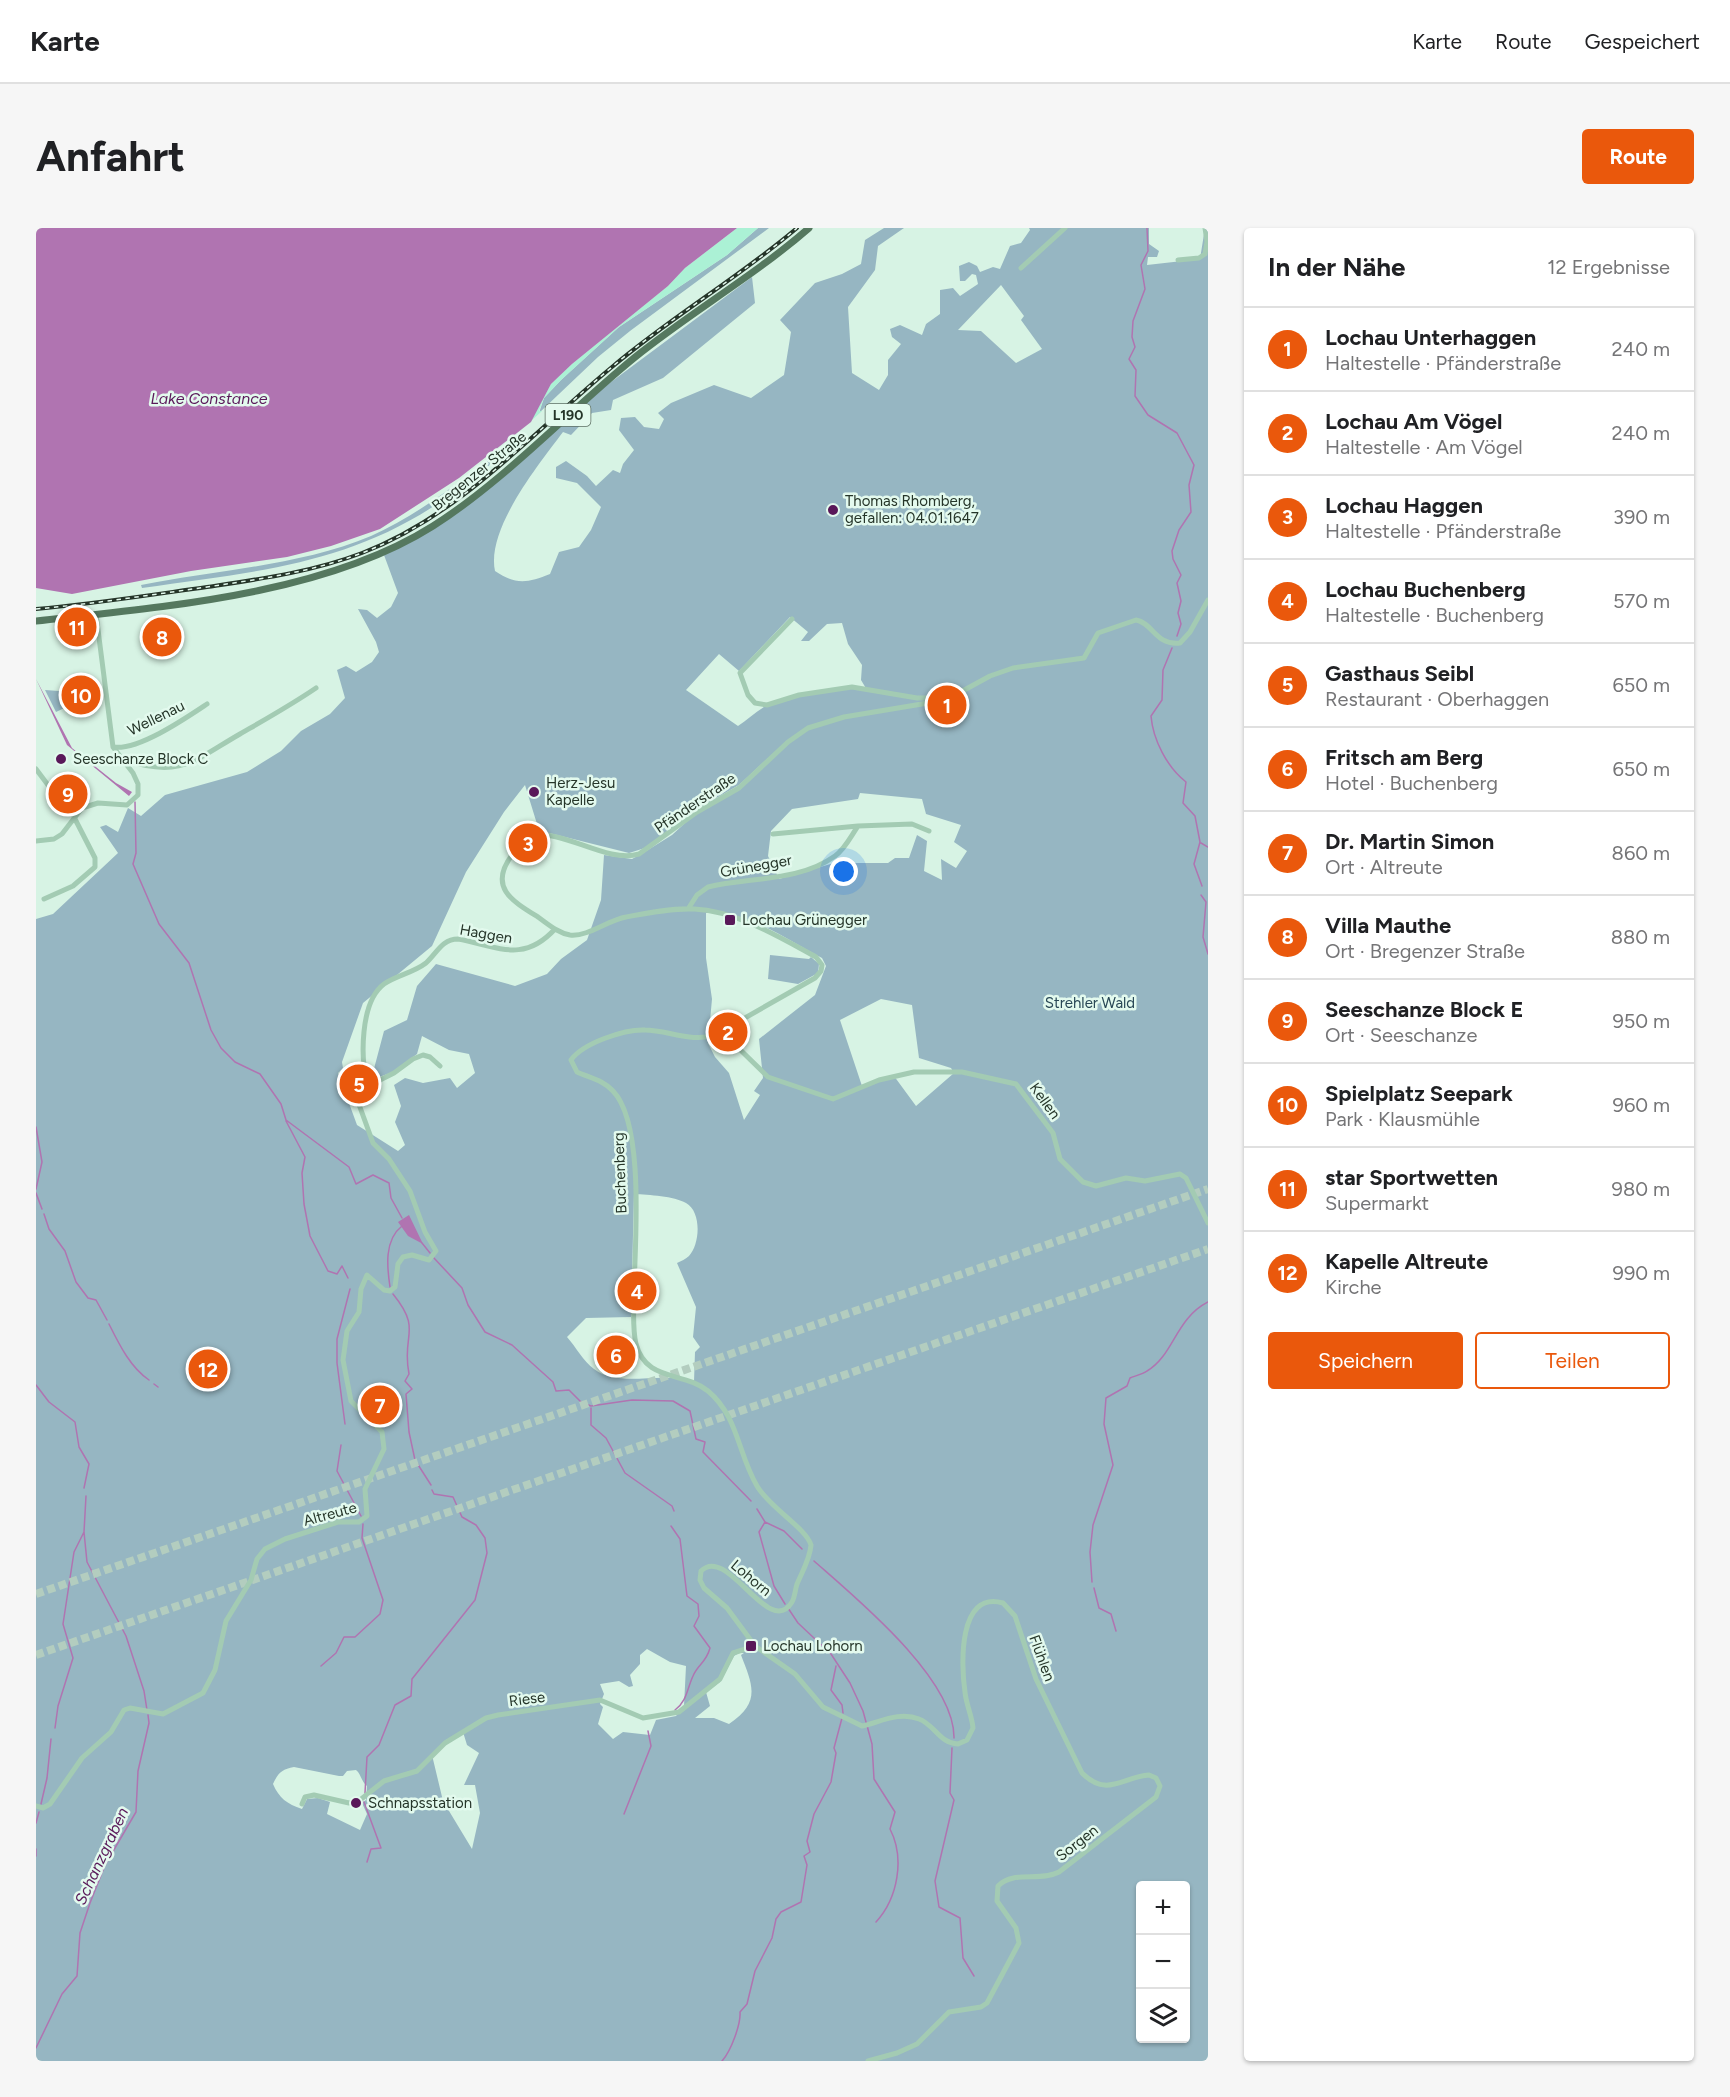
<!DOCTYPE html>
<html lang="de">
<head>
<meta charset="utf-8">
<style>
  :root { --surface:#fff; --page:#f6f6f6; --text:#202124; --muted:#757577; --line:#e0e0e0; --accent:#ea580c }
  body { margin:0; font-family:Figtree,sans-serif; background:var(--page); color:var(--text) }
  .controls { position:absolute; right:18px; bottom:18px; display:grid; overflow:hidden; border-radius:6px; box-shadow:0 2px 4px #0004 }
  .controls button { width:54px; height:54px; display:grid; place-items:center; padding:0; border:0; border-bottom:2px solid var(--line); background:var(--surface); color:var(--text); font:30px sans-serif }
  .you { position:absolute; left:808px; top:644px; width:21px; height:21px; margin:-15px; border:4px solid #fff; border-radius:50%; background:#1a73e8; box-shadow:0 0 0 9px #1a73e833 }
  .badge { display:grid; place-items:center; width:39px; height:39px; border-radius:50%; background:var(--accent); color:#fff; font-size:20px; font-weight:700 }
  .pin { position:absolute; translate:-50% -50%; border:3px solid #fff; box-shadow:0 2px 6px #0006 }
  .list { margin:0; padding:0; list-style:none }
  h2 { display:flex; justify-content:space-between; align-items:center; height:78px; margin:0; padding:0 24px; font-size:26px }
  h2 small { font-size:20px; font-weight:400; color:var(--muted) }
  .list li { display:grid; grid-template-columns:39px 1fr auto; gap:18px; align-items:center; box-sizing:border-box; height:84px; padding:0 24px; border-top:2px solid var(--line) }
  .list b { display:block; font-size:22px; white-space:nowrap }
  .list p { margin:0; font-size:20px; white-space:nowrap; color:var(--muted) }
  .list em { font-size:20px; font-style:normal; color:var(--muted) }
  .actions { display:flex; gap:12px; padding:18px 24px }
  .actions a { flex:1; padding:14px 0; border:2px solid var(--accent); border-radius:6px; text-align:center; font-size:21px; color:var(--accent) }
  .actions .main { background:var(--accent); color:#fff }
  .icon { flex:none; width:33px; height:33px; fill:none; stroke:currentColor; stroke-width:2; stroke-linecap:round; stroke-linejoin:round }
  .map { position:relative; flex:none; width:1172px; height:1833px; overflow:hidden; border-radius:6px }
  header { display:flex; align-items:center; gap:36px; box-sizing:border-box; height:84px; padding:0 30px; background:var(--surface); border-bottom:2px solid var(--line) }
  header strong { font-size:28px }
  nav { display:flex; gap:33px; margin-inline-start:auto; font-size:21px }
  .intro { display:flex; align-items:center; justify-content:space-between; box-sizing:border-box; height:144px; padding:0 36px }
  h1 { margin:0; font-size:42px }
  .button { padding:15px 27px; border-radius:6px; background:var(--accent); color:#fff; font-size:21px; font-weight:700 }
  main { display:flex; gap:36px; padding:0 36px }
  aside { flex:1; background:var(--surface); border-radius:6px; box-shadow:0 2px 4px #0004 }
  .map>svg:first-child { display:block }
</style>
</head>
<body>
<header>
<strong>Karte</strong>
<nav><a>Karte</a><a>Route</a><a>Gespeichert</a></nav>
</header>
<div class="intro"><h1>Anfahrt</h1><a class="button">Route</a></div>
<main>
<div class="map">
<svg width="1172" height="1833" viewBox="0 0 1172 1833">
  <rect width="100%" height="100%" fill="#d7f3e4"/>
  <path fill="#96b6c2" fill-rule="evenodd" d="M 722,0 L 733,0 L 594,103 L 562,129 L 503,185 L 508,170 L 525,152 L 583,99 L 691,27 Z
    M 848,0 L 868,0 L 842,18 L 839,42 L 812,79 L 816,145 L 843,162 L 852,147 L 852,132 L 865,116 L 856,109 L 854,101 L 864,97 L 886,107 L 890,96 L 904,86 L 904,62 L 917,60 L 924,68 L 942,56 L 940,47 L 936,46 L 929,53 L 924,53 L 923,38 L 933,34 L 941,38 L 944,44 L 957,39 L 964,41 L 974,18 L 985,15 L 994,2 L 993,0 L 1113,0 L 1113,16 L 1123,23 L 1121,29 L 1112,29 L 1111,37 L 1164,31 L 1169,0 L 1172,0 L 1172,1833 L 0,1833 L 0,691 L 17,686 L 82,625 L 64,599 L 70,597 L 82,604 L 92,580 L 105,588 L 129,567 L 211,544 L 245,523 L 265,503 L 294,486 L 309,470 L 301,442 L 310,438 L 320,444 L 336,434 L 343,424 L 340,414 L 322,381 L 331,382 L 341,390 L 355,379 L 362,365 L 348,327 L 413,291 L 567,160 L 716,49 L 719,75 L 627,150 L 577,172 L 575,182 L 556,185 L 535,207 L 527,204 C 503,236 450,301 459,343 C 479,357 492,355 514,346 L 523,324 L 543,319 L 555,302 L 565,279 L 541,255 L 520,250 L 520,239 L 530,233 L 551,248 L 560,258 L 577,242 L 584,245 L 587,236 L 598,222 L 583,202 L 585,190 L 599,189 L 608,199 L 623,201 L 628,191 L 622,185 L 635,175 L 678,157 L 715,170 L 748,147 L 755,104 L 744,92 L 779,55 L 806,46 L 825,36 L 829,12 ZM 965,57 L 988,88 L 985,92 L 1006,121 L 980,135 L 945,103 L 922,102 ZM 754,389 L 772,404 L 765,413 L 773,413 L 791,396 L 806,395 L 812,416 L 826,437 L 825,452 L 831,462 C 802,458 761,463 733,476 C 722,482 712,491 702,498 L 650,462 L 683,426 L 703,443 ZM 732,530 L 734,531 L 703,560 L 661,584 L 636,607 L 607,625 L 596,631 L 568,627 L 565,672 L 551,712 L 525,731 L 511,746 L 479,758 L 400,736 L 381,758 L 371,792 L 348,803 L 335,852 L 357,844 L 381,826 L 386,808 L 413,822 L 433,826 L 439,845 L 421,860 L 414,850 L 387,855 L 369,850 L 358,857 L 365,878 L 359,894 L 369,917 L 362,923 L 321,897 L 302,845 L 307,840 L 306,834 L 327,775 L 396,718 L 430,644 L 468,584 L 489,557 L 501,596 L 509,604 L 593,625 L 609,620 L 658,583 L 703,557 ZM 824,565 L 886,571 L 890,586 L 925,597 L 918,614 L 931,623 L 920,640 L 905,631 L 906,652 L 888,643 L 891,613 L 881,607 L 873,630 L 859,630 L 852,635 L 798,635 L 743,651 L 732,628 L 735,603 L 756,581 L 822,571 ZM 670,685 C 710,681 751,712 786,730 L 790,738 L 779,767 L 723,811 L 727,850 L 718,863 L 724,867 L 708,892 L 693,845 L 679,829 L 672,815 L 676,771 L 670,730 ZM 845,771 L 876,777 L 883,830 L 915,840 L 918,845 L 880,878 L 858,848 L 826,858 L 804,792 ZM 598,966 C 613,967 638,968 650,975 C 666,984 664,1016 653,1028 C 650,1031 645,1033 641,1035 L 660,1079 L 657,1109 L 664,1119 L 659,1124 L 658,1154 C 626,1142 584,1161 558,1141 C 547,1133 540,1119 531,1109 L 550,1090 L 595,1089 ZM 611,1421 L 634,1434 L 650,1438 L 648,1478 L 640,1488 L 620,1492 L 614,1507 L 587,1504 L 577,1511 L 562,1496 L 567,1479 L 564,1476 L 568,1466 L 564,1456 L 583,1453 L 593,1459 L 597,1458 L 594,1447 L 604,1436 L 604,1427 ZM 703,1425 L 708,1425 L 705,1427 C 717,1458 725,1474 693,1496 L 678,1490 L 659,1490 L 674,1478 L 670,1464 L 684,1454 L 698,1428 ZM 427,1504 L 431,1517 L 443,1525 L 428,1557 L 439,1557 L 444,1585 L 436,1621 L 407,1573 L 396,1527 L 410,1512 ZM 258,1539 L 303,1548 L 307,1548 L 311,1543 L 320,1542 C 325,1546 325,1553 331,1558 L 330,1572 L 326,1575 L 331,1586 L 324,1602 L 291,1586 L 294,1574 L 282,1570 L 271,1571 L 266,1581 C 251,1576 243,1570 237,1556 C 242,1545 246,1541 258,1539 ZM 1104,1658 L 1150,1658 L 1150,1810 L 1104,1810 Z
    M 465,222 C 463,233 439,248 429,256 C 326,336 230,342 106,360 L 105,357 L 121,354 C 193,341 268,336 335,308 C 382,287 425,253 465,222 Z
    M 55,448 L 62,464 L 20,484 L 9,462 L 23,463 L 35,454 L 37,457 Z
    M 734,727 L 773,731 L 775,729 L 783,736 L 782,745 L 762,756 L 732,751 Z"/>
  <path fill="#abf1d5" d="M 701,0 L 722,0 L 691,27 L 583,99 L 525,152 L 508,170 L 503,183 L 506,183 L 495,193 L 515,156 L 536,136 L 632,58 L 649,40 Z"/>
  <path fill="#b074b1" d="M 0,0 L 701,0 L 649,40 L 632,58 L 536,136 L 515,156 L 495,194 L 423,250 L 344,301 L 295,318 L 251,329 L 155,343 L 36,366 L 0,360 Z
    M 0,451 L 36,520 L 80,555 L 96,564 L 93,568 L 31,517 Z
    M 373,987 L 387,1016 L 372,1008 L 362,994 Z"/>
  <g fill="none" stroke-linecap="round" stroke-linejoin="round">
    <path stroke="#b074b1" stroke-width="1.5" d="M 1111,0 L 1112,23 L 1105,37 L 1109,61 L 1097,93 L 1096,109 L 1099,119 L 1093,131 L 1100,142 L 1099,168 L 1112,187 L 1141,205 L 1158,237 L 1153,257 L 1155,284 L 1143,302 L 1136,323 L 1137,331 L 1145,347 L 1141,355 L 1145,373 L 1142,385 L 1145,396 L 1141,408
      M 1136,420 L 1127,442 L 1126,472 L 1115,488 C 1117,512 1131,539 1150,554 L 1147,575 L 1159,588 L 1164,614 L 1158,636 L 1166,658
      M 99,574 L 100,625 L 97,636 L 123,696 L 153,735 L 175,802 L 185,820 L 199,834 L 224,846 L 245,876 L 250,892 L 313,939 L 320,956 L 337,947 L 353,955 L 355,970 L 366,990
      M 1165,615 L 1172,619
      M 1165,667 L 1170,674 L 1167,709 L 1172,726
      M 250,893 L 269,929 L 266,945 L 268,976 L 274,1008 L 292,1043 L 301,1046 L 306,1038 L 312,1050
      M 0,899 L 6,934 L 0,961
      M 0,965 L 6,981
      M 8,986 L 13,1001 L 29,1023 L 40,1054 L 52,1070 L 60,1072 L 71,1092
      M 386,1015 L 394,1025
      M 397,1029 L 426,1060 L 432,1077 L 449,1104 L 476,1117 L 517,1154 L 520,1163 L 533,1162 L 545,1174 L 555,1178 L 596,1172 L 637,1173 L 654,1183 L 660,1211 L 669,1214 L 667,1224 L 715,1273
      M 354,1059 C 351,1039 348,1012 366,998
      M 357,1066 C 387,1103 365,1106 373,1146 L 369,1153 L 376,1161 L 370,1166 L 373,1204 L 379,1232 L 395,1257
      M 73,1096 C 83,1116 94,1139 113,1152
      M 118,1156 L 122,1159
      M 0,1157 L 13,1174 L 39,1194 L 43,1219 L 53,1236 L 48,1260
      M 555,1180 L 555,1197 L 570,1210 L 589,1245 L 636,1278 L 638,1283
      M 309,1196 L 301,1135 L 301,1111 L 314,1061
      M 305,1217 L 301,1243 L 325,1288
      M 50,1268 L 48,1304 L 51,1334 L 90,1408 L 108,1463 L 111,1482
      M 721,1281 L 729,1294 L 723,1304 L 738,1358 L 749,1376
      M 729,1294 L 748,1303 L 766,1321
      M 635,1298 L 644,1311 L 651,1368 L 662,1376 L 663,1388 L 658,1398 L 674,1420 C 670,1435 662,1436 657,1448 C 651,1461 651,1473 639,1482
      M 778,1333 C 820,1370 919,1451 918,1510
      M 1056,1354 L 1054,1324 L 1057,1297 L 1077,1237 L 1068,1196 L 1070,1170 L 1091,1158 L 1094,1150 C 1099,1148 1107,1146 1111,1143 C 1138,1127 1139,1091 1172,1074
      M 1058,1360 L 1063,1380 L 1075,1386 L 1080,1403
      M 752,1380 L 762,1395 L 795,1426 L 814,1455 L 827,1483 L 836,1516 L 838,1551 L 859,1584 L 854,1601 C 869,1630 862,1670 840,1694
      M 285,1438 L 300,1425 L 308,1409 L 319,1409 L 344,1386 L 347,1372 L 326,1310 L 327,1296
      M 800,1438 L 795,1462 L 806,1477 L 807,1485
      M 19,1500 L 22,1478 L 37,1430 L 27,1396 L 38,1324 L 48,1304
      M 916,1520 L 914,1565 L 918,1572 L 899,1653 L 903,1679 L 924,1690 L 927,1730 L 938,1748
      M 329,1565 L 331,1529 L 343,1517 L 359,1477 L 375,1468 L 376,1451 L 439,1372 L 451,1325 L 449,1310 L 440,1297 L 426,1289 L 417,1269 L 398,1266 L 396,1262
      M 328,1574 L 345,1620 L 335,1621 L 331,1634
      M 5,1576 L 11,1550 L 15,1511
      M 588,1586 L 615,1518 L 612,1503
      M 0,1595 L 3,1584
      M 0,1621 L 0,1628
      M 0,1820 L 26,1766 L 41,1748 L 44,1705 L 54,1675 L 69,1637 L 100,1584 L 102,1543 L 113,1495 L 112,1487
      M 686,1833 C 695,1823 705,1796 704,1784 L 711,1776 L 719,1743 L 736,1710 L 740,1691 L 745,1684 L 765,1674 L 771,1637 L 768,1628 L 774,1624 L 771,1613 L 778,1586 L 795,1554 L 800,1525 L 798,1520 L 806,1490"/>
    <path stroke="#b3cdbf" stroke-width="8" stroke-dasharray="8 4" stroke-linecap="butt" d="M 0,1366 L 1172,961
      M 0,1427 L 1172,1021"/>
    <path stroke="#a3cbb3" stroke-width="5" d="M 1142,32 L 1163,30 L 1169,26 L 1171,14 L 1169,0
      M 985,40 L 1029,0
      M 756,391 L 704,445 L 712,467 L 719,475 L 731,477 L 763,467 L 816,459 L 881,470 L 905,470
      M 77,519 C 102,523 150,490 171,476
      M 89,532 C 145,551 160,531 204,506 C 230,491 255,477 280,460
      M 0,541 L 12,557 L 36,547
      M 737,606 L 822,598
      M 0,613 L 18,611 L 26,606 L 46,580 L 62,575 L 91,577 L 102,567 L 102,556 L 97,545 L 77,519 L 60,386
      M 8,671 L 37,658 L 59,639 L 59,630 L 38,589
      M 652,681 L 661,667 L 672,659 C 713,649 763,654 799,628 C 809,621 815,608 822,598 L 876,596 L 893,603
      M 686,804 L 732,849 L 797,871 L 843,852 L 878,844 L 926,844 L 980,856 L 1017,905 L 1024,931 L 1047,954 L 1060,958 L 1090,950 L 1109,953 L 1144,946 L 1150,950 L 1172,995
      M 332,858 C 324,831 324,774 348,756 C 361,747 377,745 390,735 C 401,725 406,711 422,711 C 461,718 487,736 519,701
      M 266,1576 L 269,1569 L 278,1567 L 313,1575 L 324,1572 L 348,1553 L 381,1543 L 409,1515 L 450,1490 L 462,1487 L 564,1472 L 607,1490 L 643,1484 L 684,1451 L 697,1425 L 719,1418
      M 0,1578 L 7,1580 L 14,1576 L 46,1530 L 75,1504 L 88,1482 L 94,1480 L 127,1486 L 167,1465 L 179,1442 L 190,1393 L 215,1352 L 221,1331 L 229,1321 L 249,1311 L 302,1294 L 323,1294 L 331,1288 L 329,1261 L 348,1221 L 346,1204 L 315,1173 L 307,1132 L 311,1103 L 323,1084 L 325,1061 L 331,1047 L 348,1062 L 354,1063 L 359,1059 L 362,1036 L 367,1029 L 376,1027 L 393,1032 L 400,1023 L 389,1004 L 374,963 L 353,931 L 337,915 L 321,871 L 332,858 L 358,845 L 377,831 L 387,827 L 394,829 L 404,838
      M 832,1833 L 861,1825 L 881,1816 L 913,1784 L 945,1779 L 951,1775 L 983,1715 L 980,1700 L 961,1673 L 962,1658 C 978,1642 1004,1654 1023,1644 L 1120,1569 L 1124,1558 L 1120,1550 L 1113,1547 C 1086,1549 1071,1570 1046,1545 L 1000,1451 L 979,1388 L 967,1375 C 922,1362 925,1437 929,1464 C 930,1476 936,1488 937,1500 L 931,1512 L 922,1516 C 903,1515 899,1497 883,1491 C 864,1483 844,1494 826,1498 L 787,1479 L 759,1446 L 719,1418 L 691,1380 L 668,1360 L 664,1352 L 665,1343 C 692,1316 733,1412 756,1374 C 759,1369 759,1362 761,1356 C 766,1344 774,1331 775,1317 C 770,1300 734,1280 721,1258 C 702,1226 702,1188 672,1163 C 647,1143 610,1154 600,1116 C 596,1099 598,1080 598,1062 C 599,1015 609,896 577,863 C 567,852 554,850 541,844 L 535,832 C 547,815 589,801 609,802 C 631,802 657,815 679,807 L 779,750 L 785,743 L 786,737 L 780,729 C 743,709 701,683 658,681 C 637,680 611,685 590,689 C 572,692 552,709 534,707 C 522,705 512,696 502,689 C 476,673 452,659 476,627 C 482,620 488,612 497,609 C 524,599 570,636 603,626 L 661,584 L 703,560 L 752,514 L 772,500 L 808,489 L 910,472 L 954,448 L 977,440 L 1048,430 L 1062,405 L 1100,392 C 1117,395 1120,418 1144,415 L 1154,404 L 1172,372"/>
    <path stroke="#55785f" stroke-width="7" d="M 0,393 C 126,379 288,367 397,298 C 468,253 533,183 598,130 C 655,84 718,48 773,0"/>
    <g stroke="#253529" stroke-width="4">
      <path id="rail" d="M 0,381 C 57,376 114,367 171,359 C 224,351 276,344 326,325 C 425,287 496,205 576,139 C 635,89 702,50 761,0"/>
    </g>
    <use href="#rail" stroke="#e3faee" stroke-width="1.5" stroke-dasharray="4.5" stroke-linecap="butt"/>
  </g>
  <g fill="#591859" stroke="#e3faee" stroke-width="2">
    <circle cx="797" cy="282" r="6"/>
    <circle cx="25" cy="531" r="6"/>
    <circle cx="498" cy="564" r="6"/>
    <rect x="688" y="686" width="12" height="12" rx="3"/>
    <rect x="709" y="1412" width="12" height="12" rx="3"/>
    <circle cx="320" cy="1575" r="6"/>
  </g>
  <g text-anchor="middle" stroke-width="5" stroke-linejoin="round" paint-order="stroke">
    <rect fill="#e3faee" stroke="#5e7064" stroke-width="1.5" x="509.5" y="176" width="45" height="22" rx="4.5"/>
    <g font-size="14" font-weight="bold" fill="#253529">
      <text x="532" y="192">L190</text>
    </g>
    <g font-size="15" fill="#253529" stroke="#e3faee">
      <text transform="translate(443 243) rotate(-39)" y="5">Bregenzer Straße</text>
      <text transform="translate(120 490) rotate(-26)" y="5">Wellenau</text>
      <text transform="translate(659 575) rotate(-34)" y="5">Pfänderstraße</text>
      <text transform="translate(720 638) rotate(-10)" y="5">Grünegger</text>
      <text transform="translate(450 706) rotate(10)" y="5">Haggen</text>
      <text transform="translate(1009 873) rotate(54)" y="5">Kellen</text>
      <text transform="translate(584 945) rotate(-92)" y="5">Buchenberg</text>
      <text transform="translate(294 1286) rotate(-15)" y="5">Altreute</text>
      <text transform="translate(715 1350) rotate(40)" y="5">Lohorn</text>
      <text transform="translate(1006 1430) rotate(70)" y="5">Flühlen</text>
      <text transform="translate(491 1471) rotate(-7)" y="5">Riese</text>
      <text transform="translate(1041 1615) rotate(-38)" y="5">Sorgen</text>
    </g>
    <g font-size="15" fill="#253529" stroke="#e3faee" text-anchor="start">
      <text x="809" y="278">Thomas Rhomberg,<tspan x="809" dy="17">gefallen: 04.01.1647</tspan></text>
      <text x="37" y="536">Seeschanze Block C</text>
      <text x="510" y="560">Herz-Jesu<tspan x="510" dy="17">Kapelle</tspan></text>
      <text x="706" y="697">Lochau Grünegger</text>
      <text x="727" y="1423">Lochau Lohorn</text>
      <text x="332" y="1580">Schnapsstation</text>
    </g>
    <g font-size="15" fill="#284755" stroke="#e3faee">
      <text x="1054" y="780">Strehler Wald</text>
    </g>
    <g font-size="16" font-style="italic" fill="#591859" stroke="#e3faee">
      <text x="173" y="176">Lake Constance</text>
      <text transform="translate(65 1628) rotate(-65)" y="6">Schanzgraben</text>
    </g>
  </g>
</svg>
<div class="controls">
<button>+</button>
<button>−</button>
<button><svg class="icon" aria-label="layers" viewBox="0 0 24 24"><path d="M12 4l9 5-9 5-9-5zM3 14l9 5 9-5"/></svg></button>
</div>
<div class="you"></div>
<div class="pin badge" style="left:911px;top:477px">1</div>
<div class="pin badge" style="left:692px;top:804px">2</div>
<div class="pin badge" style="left:492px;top:615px">3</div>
<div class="pin badge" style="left:601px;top:1063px">4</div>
<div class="pin badge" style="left:323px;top:856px">5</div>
<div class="pin badge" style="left:580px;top:1127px">6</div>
<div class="pin badge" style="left:344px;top:1177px">7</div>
<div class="pin badge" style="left:126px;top:409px">8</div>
<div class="pin badge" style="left:32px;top:566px">9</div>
<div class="pin badge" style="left:45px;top:467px">10</div>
<div class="pin badge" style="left:41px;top:399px">11</div>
<div class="pin badge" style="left:172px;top:1141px">12</div>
</div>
<aside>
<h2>In der Nähe<small>12 Ergebnisse</small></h2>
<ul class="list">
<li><span class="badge">1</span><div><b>Lochau Unterhaggen</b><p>Haltestelle · Pfänderstraße</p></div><em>240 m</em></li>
<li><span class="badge">2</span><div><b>Lochau Am Vögel</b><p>Haltestelle · Am Vögel</p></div><em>240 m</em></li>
<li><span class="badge">3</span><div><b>Lochau Haggen</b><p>Haltestelle · Pfänderstraße</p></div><em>390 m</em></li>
<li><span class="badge">4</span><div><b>Lochau Buchenberg</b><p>Haltestelle · Buchenberg</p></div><em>570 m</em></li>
<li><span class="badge">5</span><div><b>Gasthaus Seibl</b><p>Restaurant · Oberhaggen</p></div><em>650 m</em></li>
<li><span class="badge">6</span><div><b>Fritsch am Berg</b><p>Hotel · Buchenberg</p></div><em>650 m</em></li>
<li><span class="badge">7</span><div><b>Dr. Martin Simon</b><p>Ort · Altreute</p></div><em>860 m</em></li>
<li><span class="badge">8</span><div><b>Villa Mauthe</b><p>Ort · Bregenzer Straße</p></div><em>880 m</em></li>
<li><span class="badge">9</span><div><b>Seeschanze Block E</b><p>Ort · Seeschanze</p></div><em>950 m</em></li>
<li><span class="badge">10</span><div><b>Spielplatz Seepark</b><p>Park · Klausmühle</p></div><em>960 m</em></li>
<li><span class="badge">11</span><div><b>star Sportwetten</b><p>Supermarkt</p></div><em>980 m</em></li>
<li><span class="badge">12</span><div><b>Kapelle Altreute</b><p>Kirche</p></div><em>990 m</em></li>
</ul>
<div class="actions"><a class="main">Speichern</a><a>Teilen</a></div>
</aside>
</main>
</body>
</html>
